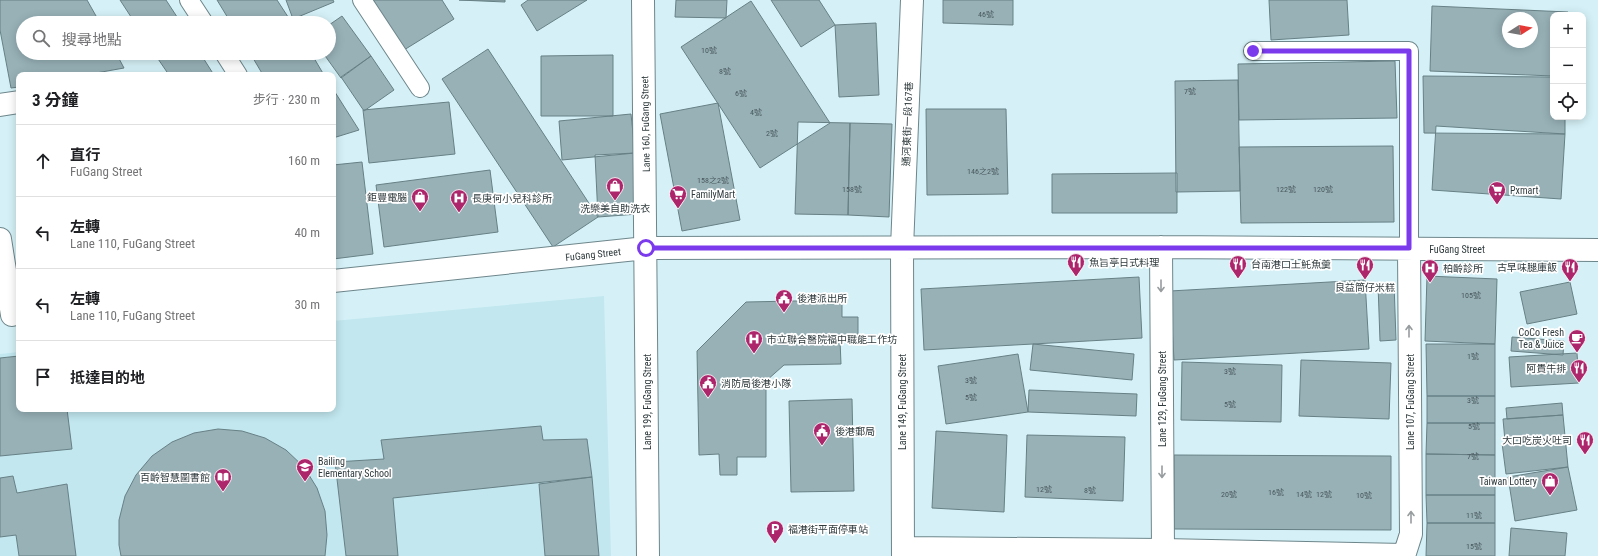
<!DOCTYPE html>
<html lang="zh-TW">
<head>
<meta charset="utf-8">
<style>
  :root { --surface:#fff; --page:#f6f6f6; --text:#202124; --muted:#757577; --line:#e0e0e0 }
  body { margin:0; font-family:"Roboto Condensed","Noto Sans TC",sans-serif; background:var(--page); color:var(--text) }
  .controls { position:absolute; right:12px; top:12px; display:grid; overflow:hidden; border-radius:8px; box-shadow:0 2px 10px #0003 }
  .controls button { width:36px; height:36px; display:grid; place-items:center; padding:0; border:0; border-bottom:1px solid var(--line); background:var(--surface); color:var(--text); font:20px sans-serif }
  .compass { position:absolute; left:1502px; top:12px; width:36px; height:36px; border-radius:50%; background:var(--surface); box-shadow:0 2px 10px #0003; rotate:79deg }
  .stop { position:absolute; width:12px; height:12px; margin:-9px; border:3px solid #7c3aed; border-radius:50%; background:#fff }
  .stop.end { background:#7c3aed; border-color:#fff; box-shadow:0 1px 4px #0008 }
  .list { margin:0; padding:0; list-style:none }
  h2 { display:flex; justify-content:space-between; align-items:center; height:52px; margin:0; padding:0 16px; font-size:17px }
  h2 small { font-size:13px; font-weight:400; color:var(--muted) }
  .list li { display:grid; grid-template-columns:26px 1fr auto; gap:12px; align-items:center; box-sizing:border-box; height:72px; padding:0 16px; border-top:1px solid var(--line) }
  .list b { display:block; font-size:15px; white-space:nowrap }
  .list p { margin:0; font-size:13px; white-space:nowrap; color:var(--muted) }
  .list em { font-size:13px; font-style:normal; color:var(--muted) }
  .icon { flex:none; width:22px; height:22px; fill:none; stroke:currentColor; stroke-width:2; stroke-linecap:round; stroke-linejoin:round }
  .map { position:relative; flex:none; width:1598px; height:556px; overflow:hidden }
  .search { position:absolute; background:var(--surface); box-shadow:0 2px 10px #0003; left:16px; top:16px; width:320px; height:44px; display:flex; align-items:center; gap:10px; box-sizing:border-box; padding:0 14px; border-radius:22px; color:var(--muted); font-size:15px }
  .panel { position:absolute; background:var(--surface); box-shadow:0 2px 10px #0003; left:16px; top:72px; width:320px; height:340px; border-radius:8px }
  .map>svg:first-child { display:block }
</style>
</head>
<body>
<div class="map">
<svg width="1598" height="556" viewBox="0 0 1598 556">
  <rect width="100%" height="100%" fill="#d5f1f7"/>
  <path fill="#c2e7ef" d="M 604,296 L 611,556 L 0,556 L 0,354 L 19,352 L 19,409 L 333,409 L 333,321 Z"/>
  <path fill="#97b1b7" stroke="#678086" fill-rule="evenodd" d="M 0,0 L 87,0 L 100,23 L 23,23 L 23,53 L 116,53 L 124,68 L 85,75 L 19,75 L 19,87 L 11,88 L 0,30 Z
    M 120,0 L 166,0 L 181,23 L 135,23 Z
    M 217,0 L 277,0 L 292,23 L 231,23 Z
    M 286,0 L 333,0 L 334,2 L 293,19 Z
    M 373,0 L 442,0 L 454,19 L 404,50 Z
    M 459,0 L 505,0 L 505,2 Z
    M 528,0 L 587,0 L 537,31 L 521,5 Z
    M 676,0 L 727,0 L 726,18 L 675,17 Z
    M 771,0 L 819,0 L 835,25 L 801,47 Z
    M 943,0 L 1013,0 L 1013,25 L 943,23 Z
    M 1269,0 L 1347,0 L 1349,35 L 1271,40 Z
    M 751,1 L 830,123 L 760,168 L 681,47 Z
    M 1432,6 L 1568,12 L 1568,15 L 1553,15 L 1553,76 L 1430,71 ZM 1508,18 L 1532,18 L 1532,42 L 1508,42 Z
    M 342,16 L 371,56 L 341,78 L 323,53 L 329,53 L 329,25 Z
    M 876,23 L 879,95 L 839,97 L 835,25 Z
    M 488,49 L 598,217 L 553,247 L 442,79 Z
    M 154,53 L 200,53 L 214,75 L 169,75 Z
    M 250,53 L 311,53 L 324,75 L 263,75 Z
    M 613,55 L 613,116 L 541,116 L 541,56 Z
    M 371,56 L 394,90 L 364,111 L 341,77 Z
    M 1395,61 L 1397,118 L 1239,120 L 1238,64 Z
    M 1423,76 L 1553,77 L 1553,117 L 1565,117 L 1565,134 L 1424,133 Z
    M 1238,80 L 1240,191 L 1176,192 L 1175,81 Z
    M 333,89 L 359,130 L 333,138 Z
    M 449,102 L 455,154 L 369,163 L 363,110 Z
    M 718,103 L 740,220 L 682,231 L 660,114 Z
    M 926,109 L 1006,109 L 1008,194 L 927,195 Z
    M 631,114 L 635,153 L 562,160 L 559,121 Z
    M 798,122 L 850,123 L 848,215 L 795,214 Z
    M 850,123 L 892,124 L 889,217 L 848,215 Z
    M 1436,126 L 1565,134 L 1561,199 L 1432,190 Z
    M 1393,146 L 1394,222 L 1241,223 L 1239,147 Z
    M 635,153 L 638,214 L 598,217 L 595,155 Z
    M 362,162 L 373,254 L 333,259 L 333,165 Z
    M 490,170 L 498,232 L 384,247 L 376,185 Z
    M 1177,173 L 1177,213 L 1052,213 L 1052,174 Z
    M 1427,276 L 1497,279 L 1495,344 L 1425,341 Z
    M 1139,277 L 1142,338 L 924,350 L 921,289 Z
    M 1365,280 L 1369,349 L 1174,360 L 1170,291 Z
    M 1570,282 L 1577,314 L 1527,324 L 1520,292 Z
    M 1394,283 L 1396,340 L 1380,341 L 1378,284 Z
    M 842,300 L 842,317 L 858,317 L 858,339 L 840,340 L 841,364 L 784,365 L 766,381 L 766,457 L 737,457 L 737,475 L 720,475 L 719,454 L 699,455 L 697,351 L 746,302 Z
    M 1512,337 L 1564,341 L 1563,355 L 1511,351 Z
    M 1033,344 L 1134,354 L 1132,380 L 1030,370 Z
    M 1426,344 L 1495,344 L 1495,396 L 1427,396 Z
    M 1577,353 L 1579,383 L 1511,387 L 1509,357 Z
    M 1018,354 L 1028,412 L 946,424 L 938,366 Z
    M 19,356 L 19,409 L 67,409 L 72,449 L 0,456 L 0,358 Z
    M 1301,360 L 1391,363 L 1389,419 L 1299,416 Z
    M 1182,362 L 1282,365 L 1281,422 L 1181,420 Z
    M 1029,390 L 1137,394 L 1136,416 L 1028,412 Z
    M 1427,396 L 1495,396 L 1495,423 L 1427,423 Z
    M 852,399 L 854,491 L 791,492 L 789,401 Z
    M 1562,403 L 1563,415 L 1507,419 L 1506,408 Z
    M 1563,415 L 1565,436 L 1505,441 L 1503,419 Z
    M 1427,423 L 1495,423 L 1495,455 L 1426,454 Z
    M 541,426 L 543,440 L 587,439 L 592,477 L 393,498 L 398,556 L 346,556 L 335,462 L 384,459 L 381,440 Z
    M 218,429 L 242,431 L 265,438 L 286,450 L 304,467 L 317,488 L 325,511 L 327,535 L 325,556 L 121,556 L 119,545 L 119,520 L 125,496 L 136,475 L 152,456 L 172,442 L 194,433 Z
    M 936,431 L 1007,435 L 1004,512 L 932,508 Z
    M 1027,435 L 1125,437 L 1123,501 L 1025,497 Z
    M 1565,436 L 1568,467 L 1506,474 L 1502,443 Z
    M 1426,454 L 1495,455 L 1495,495 L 1426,495 Z
    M 1174,455 L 1391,456 L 1391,530 L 1174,529 Z
    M 1568,467 L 1577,510 L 1515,521 L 1508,477 Z
    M 13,476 L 17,493 L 67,484 L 76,556 L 19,556 L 16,535 L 0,537 L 0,478 Z
    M 592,477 L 599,556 L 545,556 L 539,484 Z
    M 1426,495 L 1495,495 L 1495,523 L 1427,523 Z
    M 1427,523 L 1495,523 L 1495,556 L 1426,556 Z
    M 1511,528 L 1567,533 L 1565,556 L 1509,556 Z"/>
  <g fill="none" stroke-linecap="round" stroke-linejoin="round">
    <g stroke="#6d868b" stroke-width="20">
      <path id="service" d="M 189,0 L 204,23
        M 362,0 L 420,88
        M 1253,51 L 1409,51 L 1409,248
        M 224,53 L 238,75"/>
    </g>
    <g stroke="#6d868b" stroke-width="24">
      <path id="minor" d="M 643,0 L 648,556
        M 0,105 L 19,102
        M 0,239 L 12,315
        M 1161,247 L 1163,550
        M 333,281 L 646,248 L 1161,247 L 1598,250
        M 903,548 L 1163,550 L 1404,555
        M 903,556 L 902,248 L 912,0
        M 1404,556 L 1411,534 L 1409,248"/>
    </g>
    <use href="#service" stroke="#fff" stroke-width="18"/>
    <use href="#minor" stroke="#fff" stroke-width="22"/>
  </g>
  <defs><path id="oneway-shaft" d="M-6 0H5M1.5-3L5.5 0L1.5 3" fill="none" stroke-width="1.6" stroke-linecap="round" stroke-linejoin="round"/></defs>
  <g stroke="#979c9e">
    <use href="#oneway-shaft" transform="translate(1161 286) rotate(90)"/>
    <use href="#oneway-shaft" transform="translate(1409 331) rotate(-90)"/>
    <use href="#oneway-shaft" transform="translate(1162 472) rotate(90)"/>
    <use href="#oneway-shaft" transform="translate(1411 517) rotate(-90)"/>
  </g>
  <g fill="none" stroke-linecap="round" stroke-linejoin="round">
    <path stroke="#7c3aed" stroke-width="5" d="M 646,248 L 1409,248 L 1409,51 L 1253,51"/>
  </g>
  <defs>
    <g id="shop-pin" transform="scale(0.9)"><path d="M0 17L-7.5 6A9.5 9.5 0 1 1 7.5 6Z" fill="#ad256b" stroke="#fff"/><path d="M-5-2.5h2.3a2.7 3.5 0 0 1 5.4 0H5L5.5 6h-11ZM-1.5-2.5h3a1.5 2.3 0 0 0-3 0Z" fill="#fff"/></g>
    <g id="supermarket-pin" transform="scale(0.9)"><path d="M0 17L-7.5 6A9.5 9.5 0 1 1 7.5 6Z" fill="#ad256b" stroke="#fff"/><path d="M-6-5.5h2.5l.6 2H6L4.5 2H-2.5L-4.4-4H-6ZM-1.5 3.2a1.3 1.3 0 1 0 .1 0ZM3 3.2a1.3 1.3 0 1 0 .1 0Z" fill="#fff"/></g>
    <g id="hospital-pin" transform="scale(0.9)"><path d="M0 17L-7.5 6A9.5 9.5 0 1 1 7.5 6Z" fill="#ad256b" stroke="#fff"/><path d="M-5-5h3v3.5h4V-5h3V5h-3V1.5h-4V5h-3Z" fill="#fff"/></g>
    <g id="restaurant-pin" transform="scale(0.9)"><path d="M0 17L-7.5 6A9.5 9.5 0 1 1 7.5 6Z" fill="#ad256b" stroke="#fff"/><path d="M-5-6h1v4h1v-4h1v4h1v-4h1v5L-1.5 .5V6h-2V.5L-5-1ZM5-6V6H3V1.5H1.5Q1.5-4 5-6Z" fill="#fff"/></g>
    <g id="civic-pin" transform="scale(0.9)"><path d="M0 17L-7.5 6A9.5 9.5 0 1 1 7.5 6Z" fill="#ad256b" stroke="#fff"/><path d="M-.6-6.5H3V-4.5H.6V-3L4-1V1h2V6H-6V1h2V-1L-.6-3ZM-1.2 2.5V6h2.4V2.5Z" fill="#fff"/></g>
    <g id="cafe-pin" transform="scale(0.9)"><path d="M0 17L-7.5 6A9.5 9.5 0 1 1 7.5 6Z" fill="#ad256b" stroke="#fff"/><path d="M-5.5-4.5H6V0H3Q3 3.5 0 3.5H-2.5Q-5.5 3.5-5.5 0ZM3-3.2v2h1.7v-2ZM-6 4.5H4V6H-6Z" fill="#fff"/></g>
    <g id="school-pin" transform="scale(0.9)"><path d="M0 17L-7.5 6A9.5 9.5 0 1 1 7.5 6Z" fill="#ad256b" stroke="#fff"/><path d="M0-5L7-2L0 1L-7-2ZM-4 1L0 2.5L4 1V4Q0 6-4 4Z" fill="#fff"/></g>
    <g id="library-pin" transform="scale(0.9)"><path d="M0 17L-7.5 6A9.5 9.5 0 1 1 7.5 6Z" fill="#ad256b" stroke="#fff"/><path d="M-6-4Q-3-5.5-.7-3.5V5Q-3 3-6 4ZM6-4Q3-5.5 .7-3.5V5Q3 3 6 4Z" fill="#fff"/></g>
    <g id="parking-pin" transform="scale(0.9)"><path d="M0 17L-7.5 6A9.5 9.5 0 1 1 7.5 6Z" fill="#ad256b" stroke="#fff"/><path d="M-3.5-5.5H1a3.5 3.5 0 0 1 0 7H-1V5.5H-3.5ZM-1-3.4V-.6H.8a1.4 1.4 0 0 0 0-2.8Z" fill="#fff"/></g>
  </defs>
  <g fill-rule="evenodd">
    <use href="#shop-pin" x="615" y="186"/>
    <use href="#supermarket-pin" x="1497" y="190"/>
    <use href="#supermarket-pin" x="678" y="194"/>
    <use href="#shop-pin" x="420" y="197"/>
    <use href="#hospital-pin" x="459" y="198"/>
    <use href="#restaurant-pin" x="1076" y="262"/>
    <use href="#restaurant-pin" x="1238" y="264"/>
    <use href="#restaurant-pin" x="1365" y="265"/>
    <use href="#restaurant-pin" x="1570" y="267"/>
    <use href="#hospital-pin" x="1430" y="268"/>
    <use href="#civic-pin" x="784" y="298"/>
    <use href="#cafe-pin" x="1577" y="338"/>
    <use href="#hospital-pin" x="754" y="339"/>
    <use href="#restaurant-pin" x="1579" y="368"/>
    <use href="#civic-pin" x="708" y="383"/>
    <use href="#civic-pin" x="822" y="431"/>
    <use href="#restaurant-pin" x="1585" y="440"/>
    <use href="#school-pin" x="305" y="467"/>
    <use href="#library-pin" x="223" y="477"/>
    <use href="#shop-pin" x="1550" y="481"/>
    <use href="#parking-pin" x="775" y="529"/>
  </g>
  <g text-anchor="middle" stroke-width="3.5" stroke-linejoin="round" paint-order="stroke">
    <g font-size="8" fill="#49585b">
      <text x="986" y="17">46號</text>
      <text x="709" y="53">10號</text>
      <text x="725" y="74">8號</text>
      <text x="1190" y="94">7號</text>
      <text x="741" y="96">6號</text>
      <text x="756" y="115">4號</text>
      <text x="772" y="136">2號</text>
      <text x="983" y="174">146之2號</text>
      <text x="713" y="183">158之2號</text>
      <text x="852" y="192">158號</text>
      <text x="1286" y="192">122號</text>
      <text x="1323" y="192">120號</text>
      <text x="1471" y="298">105號</text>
      <text x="1473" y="359">1號</text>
      <text x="1230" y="374">3號</text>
      <text x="971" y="383">3號</text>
      <text x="971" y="400">5號</text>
      <text x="1473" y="403">3號</text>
      <text x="1230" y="407">5號</text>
      <text x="1474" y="429">5號</text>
      <text x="1473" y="459">7號</text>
      <text x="1044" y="492">12號</text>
      <text x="1090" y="493">8號</text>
      <text x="1276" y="495">16號</text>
      <text x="1229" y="497">20號</text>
      <text x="1304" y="497">14號</text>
      <text x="1324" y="497">12號</text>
      <text x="1364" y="498">10號</text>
      <text x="1474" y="518">11號</text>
      <text x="1474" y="549">15號</text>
    </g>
    <g font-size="10" fill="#2f3a3c" stroke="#fff">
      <text transform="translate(645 124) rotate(-91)" y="4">Lane 160, FuGang Street</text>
      <text transform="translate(907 124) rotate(-88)" y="4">通河東街一段167巷</text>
      <text x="1457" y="253">FuGang Street</text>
      <text transform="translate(593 254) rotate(-6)" y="4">FuGang Street</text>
      <text transform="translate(1162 399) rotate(-90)" y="4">Lane 129, FuGang Street</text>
      <text transform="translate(647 402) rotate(-90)" y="4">Lane 199, FuGang Street</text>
      <text transform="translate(902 402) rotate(-90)" y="4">Lane 149, FuGang Street</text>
      <text transform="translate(1410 402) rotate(-90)" y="4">Lane 107, FuGang Street</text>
    </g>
    <g font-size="10" fill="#2f3a3c" stroke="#fff" text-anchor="start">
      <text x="1510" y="194">Pxmart</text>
      <text x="691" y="198">FamilyMart</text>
      <text x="407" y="201" text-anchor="end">鉅豐電腦</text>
      <text x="472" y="202">長庚何小兒科診所</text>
      <text x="615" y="212" text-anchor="middle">洗樂美自助洗衣</text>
      <text x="1089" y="266">魚旨亭日式料理</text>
      <text x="1251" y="268">台南港口土魠魚羹</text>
      <text x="1557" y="271" text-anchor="end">古早味腿庫飯</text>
      <text x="1443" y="272">柏齡診所</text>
      <text x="1365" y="291" text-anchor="middle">良益筒仔米糕</text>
      <text x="797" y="302">後港派出所</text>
      <text x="1564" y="336" text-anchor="end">CoCo Fresh<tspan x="1564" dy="12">Tea &amp; Juice</tspan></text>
      <text x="767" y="343">市立聯合醫院福中職能工作坊</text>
      <text x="1566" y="372" text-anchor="end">阿貴牛排</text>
      <text x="721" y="387">消防局後港小隊</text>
      <text x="835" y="435">後港郵局</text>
      <text x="1572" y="444" text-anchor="end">大口吃炭火吐司</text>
      <text x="318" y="465">Bailing<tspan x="318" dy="12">Elementary School</tspan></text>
      <text x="210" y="481" text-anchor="end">百齡智慧圖書館</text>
      <text x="1537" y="485" text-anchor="end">Taiwan Lottery</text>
      <text x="788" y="533">福港街平面停車站</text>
    </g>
  </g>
</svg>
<div class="controls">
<button>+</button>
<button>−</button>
<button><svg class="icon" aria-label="locate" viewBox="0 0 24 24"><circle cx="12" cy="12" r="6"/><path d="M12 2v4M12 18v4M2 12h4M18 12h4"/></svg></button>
</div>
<svg class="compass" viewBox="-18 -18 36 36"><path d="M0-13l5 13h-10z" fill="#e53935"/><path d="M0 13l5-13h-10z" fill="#757577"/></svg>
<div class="stop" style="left:646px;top:248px"></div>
<div class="stop end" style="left:1253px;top:51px"></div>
<div class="search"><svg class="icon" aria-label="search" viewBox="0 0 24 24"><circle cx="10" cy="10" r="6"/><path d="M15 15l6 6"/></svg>搜尋地點</div>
<section class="panel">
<h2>3 分鐘<small>步行 · 230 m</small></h2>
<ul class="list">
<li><svg class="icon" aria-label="ahead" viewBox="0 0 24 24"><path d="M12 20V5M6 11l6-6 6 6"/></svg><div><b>直行</b><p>FuGang Street</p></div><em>160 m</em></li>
<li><svg class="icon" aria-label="left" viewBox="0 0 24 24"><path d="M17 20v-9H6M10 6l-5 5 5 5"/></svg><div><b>左轉</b><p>Lane 110, FuGang Street</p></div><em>40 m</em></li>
<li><svg class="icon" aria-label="left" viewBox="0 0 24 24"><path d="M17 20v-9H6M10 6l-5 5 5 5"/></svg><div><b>左轉</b><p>Lane 110, FuGang Street</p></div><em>30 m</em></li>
<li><svg class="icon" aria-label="arrive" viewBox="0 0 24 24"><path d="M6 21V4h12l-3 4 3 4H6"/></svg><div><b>抵達目的地</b></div></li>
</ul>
</section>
</div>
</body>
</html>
